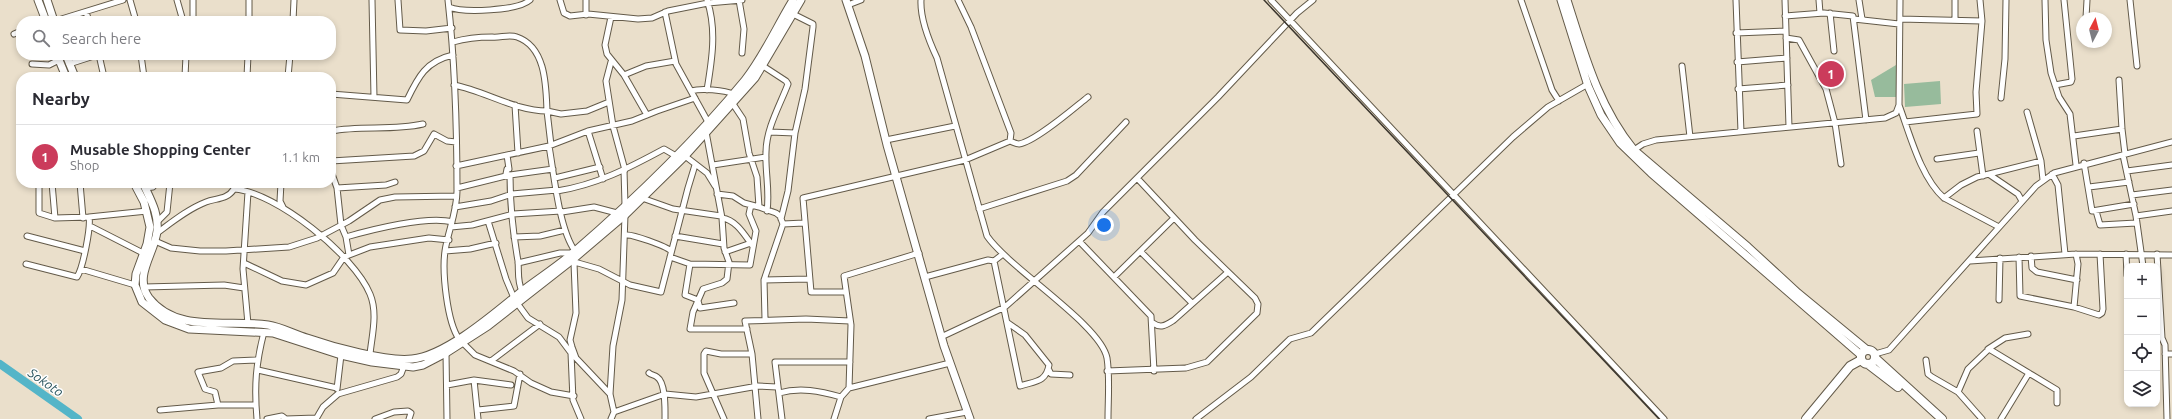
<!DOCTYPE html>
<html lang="en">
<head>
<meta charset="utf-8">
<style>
  :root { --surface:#fff; --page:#f7f7f7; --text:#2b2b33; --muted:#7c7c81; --line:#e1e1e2; --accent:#cb3b5b }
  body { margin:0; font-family:Ubuntu,sans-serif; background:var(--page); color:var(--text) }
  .controls { position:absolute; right:12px; bottom:12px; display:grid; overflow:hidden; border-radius:8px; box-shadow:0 2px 6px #0003 }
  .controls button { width:36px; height:36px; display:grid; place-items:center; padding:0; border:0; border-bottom:1px solid var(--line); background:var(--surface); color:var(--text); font:20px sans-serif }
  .compass { position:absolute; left:2076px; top:12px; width:36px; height:36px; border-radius:50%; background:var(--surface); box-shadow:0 2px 6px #0003; rotate:7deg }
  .you { position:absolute; left:1104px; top:225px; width:14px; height:14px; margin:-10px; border:3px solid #fff; border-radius:50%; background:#1a73e8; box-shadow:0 0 0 6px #1a73e833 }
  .badge { display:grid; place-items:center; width:26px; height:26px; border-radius:50%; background:var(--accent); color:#fff; font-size:13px; font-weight:700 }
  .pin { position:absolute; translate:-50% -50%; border:2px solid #fff; box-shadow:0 1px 4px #0006 }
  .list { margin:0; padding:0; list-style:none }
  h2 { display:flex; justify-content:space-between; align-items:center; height:52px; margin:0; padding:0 16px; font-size:17px }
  h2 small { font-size:13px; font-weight:400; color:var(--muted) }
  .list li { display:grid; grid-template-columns:26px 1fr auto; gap:12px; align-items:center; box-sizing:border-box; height:64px; padding:0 16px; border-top:1px solid var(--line) }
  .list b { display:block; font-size:15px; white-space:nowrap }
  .list p { margin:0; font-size:13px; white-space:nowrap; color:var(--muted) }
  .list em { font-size:13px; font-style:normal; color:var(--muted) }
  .icon { flex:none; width:22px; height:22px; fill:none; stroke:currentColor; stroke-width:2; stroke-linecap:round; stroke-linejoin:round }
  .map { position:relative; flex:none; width:2172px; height:419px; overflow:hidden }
  .search { position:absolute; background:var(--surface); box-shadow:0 2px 6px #0003; left:16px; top:16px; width:320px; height:44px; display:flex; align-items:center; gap:10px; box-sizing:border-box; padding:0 14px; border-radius:16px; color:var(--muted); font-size:15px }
  .panel { position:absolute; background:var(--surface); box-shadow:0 2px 6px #0003; left:16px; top:72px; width:320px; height:116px; border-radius:16px }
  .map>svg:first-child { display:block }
</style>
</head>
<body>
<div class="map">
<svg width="2172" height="419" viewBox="0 0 2172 419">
  <rect width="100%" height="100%" fill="#eadfcb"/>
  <path fill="#97bb9c" d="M 1896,65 L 1898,97 L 1875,97 L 1871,80 Z
    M 1940,81 L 1941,104 L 1905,107 L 1904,84 Z"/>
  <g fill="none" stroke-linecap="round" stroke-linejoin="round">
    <path stroke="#54b5c8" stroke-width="8" d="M 0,364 L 78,419"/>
    <g stroke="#635a49" stroke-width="7">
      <path id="street" d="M 130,0 L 136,21
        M 177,0 L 183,21
        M 372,0 L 374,97
        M 398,0 L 400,30 L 426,31 L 452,28
        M 448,0 C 455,63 457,127 457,191 C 457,212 448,231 445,251 C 442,272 447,322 459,339
        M 560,0 L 564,13 L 570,16 L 588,14 L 638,19 L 652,18 L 668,11 L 708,3 L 742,0
        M 739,0 L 744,29 L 742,53
        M 921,0 C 920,19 929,41 937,58 L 987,236 C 1010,269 1101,325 1107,358 C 1110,377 1108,399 1108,419
        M 1271,0 L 1664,419
        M 1521,0 L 1552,90 L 1559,101
        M 1736,0 L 1741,132
        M 1785,0 L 1789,127
        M 1819,0 L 1820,13
        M 1859,0 L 1862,19
        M 2045,0 L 2046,40 L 2051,73 L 2059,97 L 2070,114 L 2076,165
        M 2130,0 L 2137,66
        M 848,5 L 861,0
        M 449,7 C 463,13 518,11 530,0
        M 86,12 L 89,21
        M 665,12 L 676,64 L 708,122
        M 1830,13 L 1834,51
        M 586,15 L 586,0
        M 1785,16 L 1824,13 L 1853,16 L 1866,120
        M 611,17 L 605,45 L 607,54 L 624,75 L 647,115
        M 2086,18 L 2087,0
        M 1854,19 L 1899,24
        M 1900,19 L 1982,21
        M 1955,20 L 1955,0
        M 55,21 L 123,0
        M 193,21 L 193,0
        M 249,21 L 249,0
        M 293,21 L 294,0
        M 1736,33 L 1786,31
        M 14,34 L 21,31
        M 1786,38 L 1799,40 L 1826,89 L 1835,123 L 1841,164
        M 453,42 C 467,38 478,37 492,37 C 500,38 509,34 517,37 C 546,47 546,86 547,111 L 561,114 L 587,111 L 609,102
        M 99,55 L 104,77
        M 141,55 L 144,77
        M 611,62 L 606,81 L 613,126 L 625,170
        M 1737,62 L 1787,58
        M 32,64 L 49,65 L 59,60
        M 69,64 L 97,55
        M 763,66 L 786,81 L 788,84 C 780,105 766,129 766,152 C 765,172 770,191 767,211
        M 1682,66 L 1690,137
        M 624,75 L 646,66 L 675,61
        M 57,77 L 64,73
        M 185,77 L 186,55
        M 247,77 L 248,55
        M 288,77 L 290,55
        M 2119,80 L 2122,129 L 2125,154
        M 454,85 C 485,91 515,111 547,111 L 551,145
        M 2055,85 L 2071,82 L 2072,79 L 2064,0
        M 1738,89 L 1788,85
        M 707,90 C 712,60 717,29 707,0
        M 692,91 C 700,88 725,90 733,94
        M 331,94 L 407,100 C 418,77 426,61 453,55
        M 2001,98 L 2005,59 L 2006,0
        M 733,104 L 743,119 L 749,153 L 757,177 L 759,207
        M 515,105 L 518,153
        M 1899,105 C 1910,135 1921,178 1944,198 L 1999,227
        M 2027,112 L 2041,161
        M 1905,122 L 1977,114 L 1976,92 L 1982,21 L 1980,0
        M 331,131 C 361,125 392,131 423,124
        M 588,131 L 603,179
        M 1977,131 L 1983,176
        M 706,132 L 722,218 L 724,248 L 729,262 L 727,279 L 722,283 L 703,289 L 693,312 L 690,329 L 747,329
        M 770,132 L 795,133
        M 2074,136 L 2122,129
        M 886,140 L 955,126
        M 1010,141 C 1013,142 1016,144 1019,144 C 1035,142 1074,108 1088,97
        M 549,146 C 554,174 559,229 575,251
        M 1634,150 L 1643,144 L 1656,140 L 1885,118 L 1896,113 L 1899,105 L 1900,0
        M 507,155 L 509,169 L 507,169 L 506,174 L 510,175 C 510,204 513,233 518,261 C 519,272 517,281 522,291
        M 2123,155 L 2136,216 L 2143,266
        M 685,156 L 707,173 L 715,186
        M 1937,159 L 1979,153
        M 331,161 L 414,156 L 424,151 L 434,134 L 447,141 L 456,142
        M 2084,163 L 2092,211 L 2134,204
        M 713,165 L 766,157
        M 456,166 L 549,146 L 588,131 L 632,121 L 657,111 L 695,98
        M 624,170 L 625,205
        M 331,171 L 337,188 L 341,225 L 346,237 L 349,255
        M 2127,171 L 2172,165
        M 2052,174 L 2058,185 L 2065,254
        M 1990,175 L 2018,194 L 2022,201
        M 555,178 L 600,167
        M 52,183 L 55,218
        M 80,183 L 83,218
        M 281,183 L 280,201 L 283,207
        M 2089,187 L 2129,182
        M 145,188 L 153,187 L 156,183
        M 337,188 L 386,185 L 395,182
        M 457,188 L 510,175 L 553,169
        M 234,189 C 276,192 354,255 370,294 C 378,313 372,335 370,354
        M 557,191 C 596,185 629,168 664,149 L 676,156
        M 717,194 L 733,196 L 744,203 L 759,207 L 776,213 L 780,216 L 783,224 L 764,280 L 765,319
        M 2132,195 L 2172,190
        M 642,198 L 673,209 L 721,216
        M 1944,198 L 1961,185 L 1977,177 L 2041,161 L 2043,180
        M 455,207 L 491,201 L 512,194 L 557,190
        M 979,209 L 1067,181 L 1076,175 L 1126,122
        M 2096,211 L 2100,225 L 2136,223
        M 562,212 L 594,207 L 617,213
        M 2136,216 L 2172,211
        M 89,217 L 147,211
        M 722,218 C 736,220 744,234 752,245
        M 781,219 L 788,191 L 795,133 L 805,89 L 813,27 L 813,24 L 793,14
        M 488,221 L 506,279 L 514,298
        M 157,222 L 167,212 L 170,183
        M 783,224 L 804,223
        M 90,226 L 143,253
        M 451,227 L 472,225 L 513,214 L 561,211
        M 157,233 C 172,222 188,209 206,202 C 216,198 227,200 234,189 L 233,183
        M 626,235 C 632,234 666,246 671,251
        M 27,236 L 85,251
        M 675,236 L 723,244
        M 346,237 C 370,230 429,215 452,222
        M 514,237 L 540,236 L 565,230
        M 155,241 L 171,248 L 200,251 L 226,251 L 289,247 L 317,238 L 349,221 L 380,200 L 395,197 L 456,196
        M 1079,241 L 1151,316 L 1154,371
        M 445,251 L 470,249 L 496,243
        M 725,252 L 751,243
        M 1141,252 L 1192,303
        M 2126,254 L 2127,275
        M 2157,254 L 2162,338 L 2165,345 L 2167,419
        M 2031,256 L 2032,268 L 2037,272 L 2077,280
        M 670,257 L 690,264 L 685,295 L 698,300
        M 2019,257 L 2020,296 L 2074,307 L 2099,315 L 2102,313 L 2103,309 L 2100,254
        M 571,261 L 599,269 L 630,285 L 661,292 L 688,188 L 695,165
        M 994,261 L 1020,386 C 1036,381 1046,382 1049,365 L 1025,335 L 1008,323
        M 1970,261 L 2076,254 L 2172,255
        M 244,263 L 282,281 L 306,285 L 333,273 L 344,257 L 370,247 L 429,238 L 449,240
        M 518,263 L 560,253 L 572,253
        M 574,263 L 576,313 L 570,340 L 572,347 L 576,358 L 610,394
        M 26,264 L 77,277 C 83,268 91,227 89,217 L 55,218 L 39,213 L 39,183
        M 690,264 L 750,265 L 756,231 L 749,214 L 751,205
        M 81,269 L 135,285
        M 925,277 L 988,260 L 994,261 L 1003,254
        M 1114,277 L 1174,218
        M 764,280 L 809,279
        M 144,287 L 224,285 L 244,288
        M 845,292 L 811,292 L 803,198 L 965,160 L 1010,141 L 1011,133 L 971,27 L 958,0
        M 1999,300 L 2000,258
        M 698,301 L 700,308 L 734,303
        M 517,303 L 528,318 L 559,337 L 571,353 L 573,400 L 581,419
        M 2074,307 L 2078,264 L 2076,254
        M 1153,323 C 1161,329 1166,325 1174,320 L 1228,272
        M 248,324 L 243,269 L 248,192
        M 941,337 L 1005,307 L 1088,233 L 1103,212 L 1218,97 L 1297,13 L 1313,0
        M 463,343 L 475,355 L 514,371 L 531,383 L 551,392 L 574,396
        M 1988,349 L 2005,338 L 2028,334
        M 446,353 L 447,419
        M 1875,354 L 1889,350 L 2019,205 L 2036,186 L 2054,173 L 2172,142
        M 2165,354 L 2172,354
        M 1926,360 L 1928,374 L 1932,377 L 1958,392
        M 491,361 L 540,324
        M 258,370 L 337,388
        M 1049,370 L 1051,374 L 1070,375
        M 1107,371 L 1186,368 L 1207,362 L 1257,313 L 1258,304 L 1255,298 L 1195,240 L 1137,178
        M 649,373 C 651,375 655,375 657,377 C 666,383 665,409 665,419
        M 474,380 L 478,419
        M 447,385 L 474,380 L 511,385
        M 849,388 L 851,325 L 844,276 L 919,253
        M 337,389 L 341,355
        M 779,393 C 800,387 820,391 841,397
        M 218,405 L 215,392 L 205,389 L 198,372 L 221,368 L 233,361 L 256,360
        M 160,410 L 218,405 L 256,405
        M 478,410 L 514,406 L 520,374
        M 614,412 L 665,394 L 696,397 L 758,386 L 777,387
        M 257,419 C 254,386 256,363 264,332
        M 267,419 L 282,416 L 286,419 L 316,418
        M 316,419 L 323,407 L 338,394 L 397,377 L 401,374 L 404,366
        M 375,419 L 394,412 L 408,411 L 411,413 L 409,419
        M 611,419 L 614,412 L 610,394 L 613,346 L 622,300 L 625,215
        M 724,419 L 704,373 L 704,354 L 706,351 L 721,354 L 752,354
        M 758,419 L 752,354 L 745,321 L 806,319 L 850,321
        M 782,419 L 775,362 L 850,362
        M 834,419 L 841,397 L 849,388 L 950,363
        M 929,419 L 967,412
        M 1196,419 L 1251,377 L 1290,339 L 1311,333 L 1513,137 L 1548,107 L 1588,84
        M 1982,419 L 1958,392 L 1968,369 L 1989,349 L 2057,390 L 2057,403
        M 2001,419 L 2029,373"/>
    </g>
    <g stroke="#635a49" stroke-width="9">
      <path id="secondary" d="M 38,0 L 46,21
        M 47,0 L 54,21
        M 846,0 L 865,56 L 887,145 L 944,346 L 970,419
        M 1561,0 L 1588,86 L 1601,115 L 1620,143 L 1651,173 L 1861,355
        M 1567,0 C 1584,53 1598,106 1634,150 L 1748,247 L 1798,293 L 1866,349
        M 57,55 L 66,77
        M 66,55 L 75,77
        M 134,183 L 144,202 L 150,227 L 147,244 L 136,274 L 135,285 L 142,302 L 165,320 L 189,329 L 273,333 L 341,355 L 372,362 L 413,367 L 423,365 L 446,353 L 488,326 L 571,261 L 625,215 L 685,156 L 755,78 L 801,0
        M 143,183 C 150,199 159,213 157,231 C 155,253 133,276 149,298 C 177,334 228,319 268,325 C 281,327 294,334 307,338 C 333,347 386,362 412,359 C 446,356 496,312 522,291 C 539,278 558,266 574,252 C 635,199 694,142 745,80 C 764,56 777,26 793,0"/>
    </g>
    <g stroke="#635a49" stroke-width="10">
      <path id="primary" d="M1861 357a7 7 0 1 1 14 0a7 7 0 1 1-14 0Z
        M 1875,358 L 1942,419
        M 1868,364 L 1898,387
        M 1806,419 L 1850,366 L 1861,360"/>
    </g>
    <use href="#street" stroke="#fff" stroke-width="5"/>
    <use href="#secondary" stroke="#fff" stroke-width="7"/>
    <use href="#primary" stroke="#fff" stroke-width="8"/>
    <path stroke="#3b362e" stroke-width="1.5" d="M 1264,0 L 1659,419"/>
  </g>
  <g text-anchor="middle" stroke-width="3" stroke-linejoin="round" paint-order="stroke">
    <g font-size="13" font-style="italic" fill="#27525b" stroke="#fff">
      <text transform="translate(46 382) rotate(35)" y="5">Sokoto</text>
    </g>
  </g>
</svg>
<div class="controls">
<button>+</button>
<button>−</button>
<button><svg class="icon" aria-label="locate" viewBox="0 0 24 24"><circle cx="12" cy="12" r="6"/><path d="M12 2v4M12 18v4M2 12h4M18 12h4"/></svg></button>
<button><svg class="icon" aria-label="layers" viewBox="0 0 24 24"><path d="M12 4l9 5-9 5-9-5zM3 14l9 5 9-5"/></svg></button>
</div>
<svg class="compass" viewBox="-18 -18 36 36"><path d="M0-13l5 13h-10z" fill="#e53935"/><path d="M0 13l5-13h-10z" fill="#7c7c81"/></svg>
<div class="you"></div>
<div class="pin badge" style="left:1831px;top:74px">1</div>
<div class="search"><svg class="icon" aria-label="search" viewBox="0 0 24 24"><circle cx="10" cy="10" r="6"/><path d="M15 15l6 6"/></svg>Search here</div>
<section class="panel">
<h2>Nearby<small></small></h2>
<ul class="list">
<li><span class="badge">1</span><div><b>Musable Shopping Center</b><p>Shop</p></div><em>1.1 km</em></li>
</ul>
</section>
</div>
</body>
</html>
